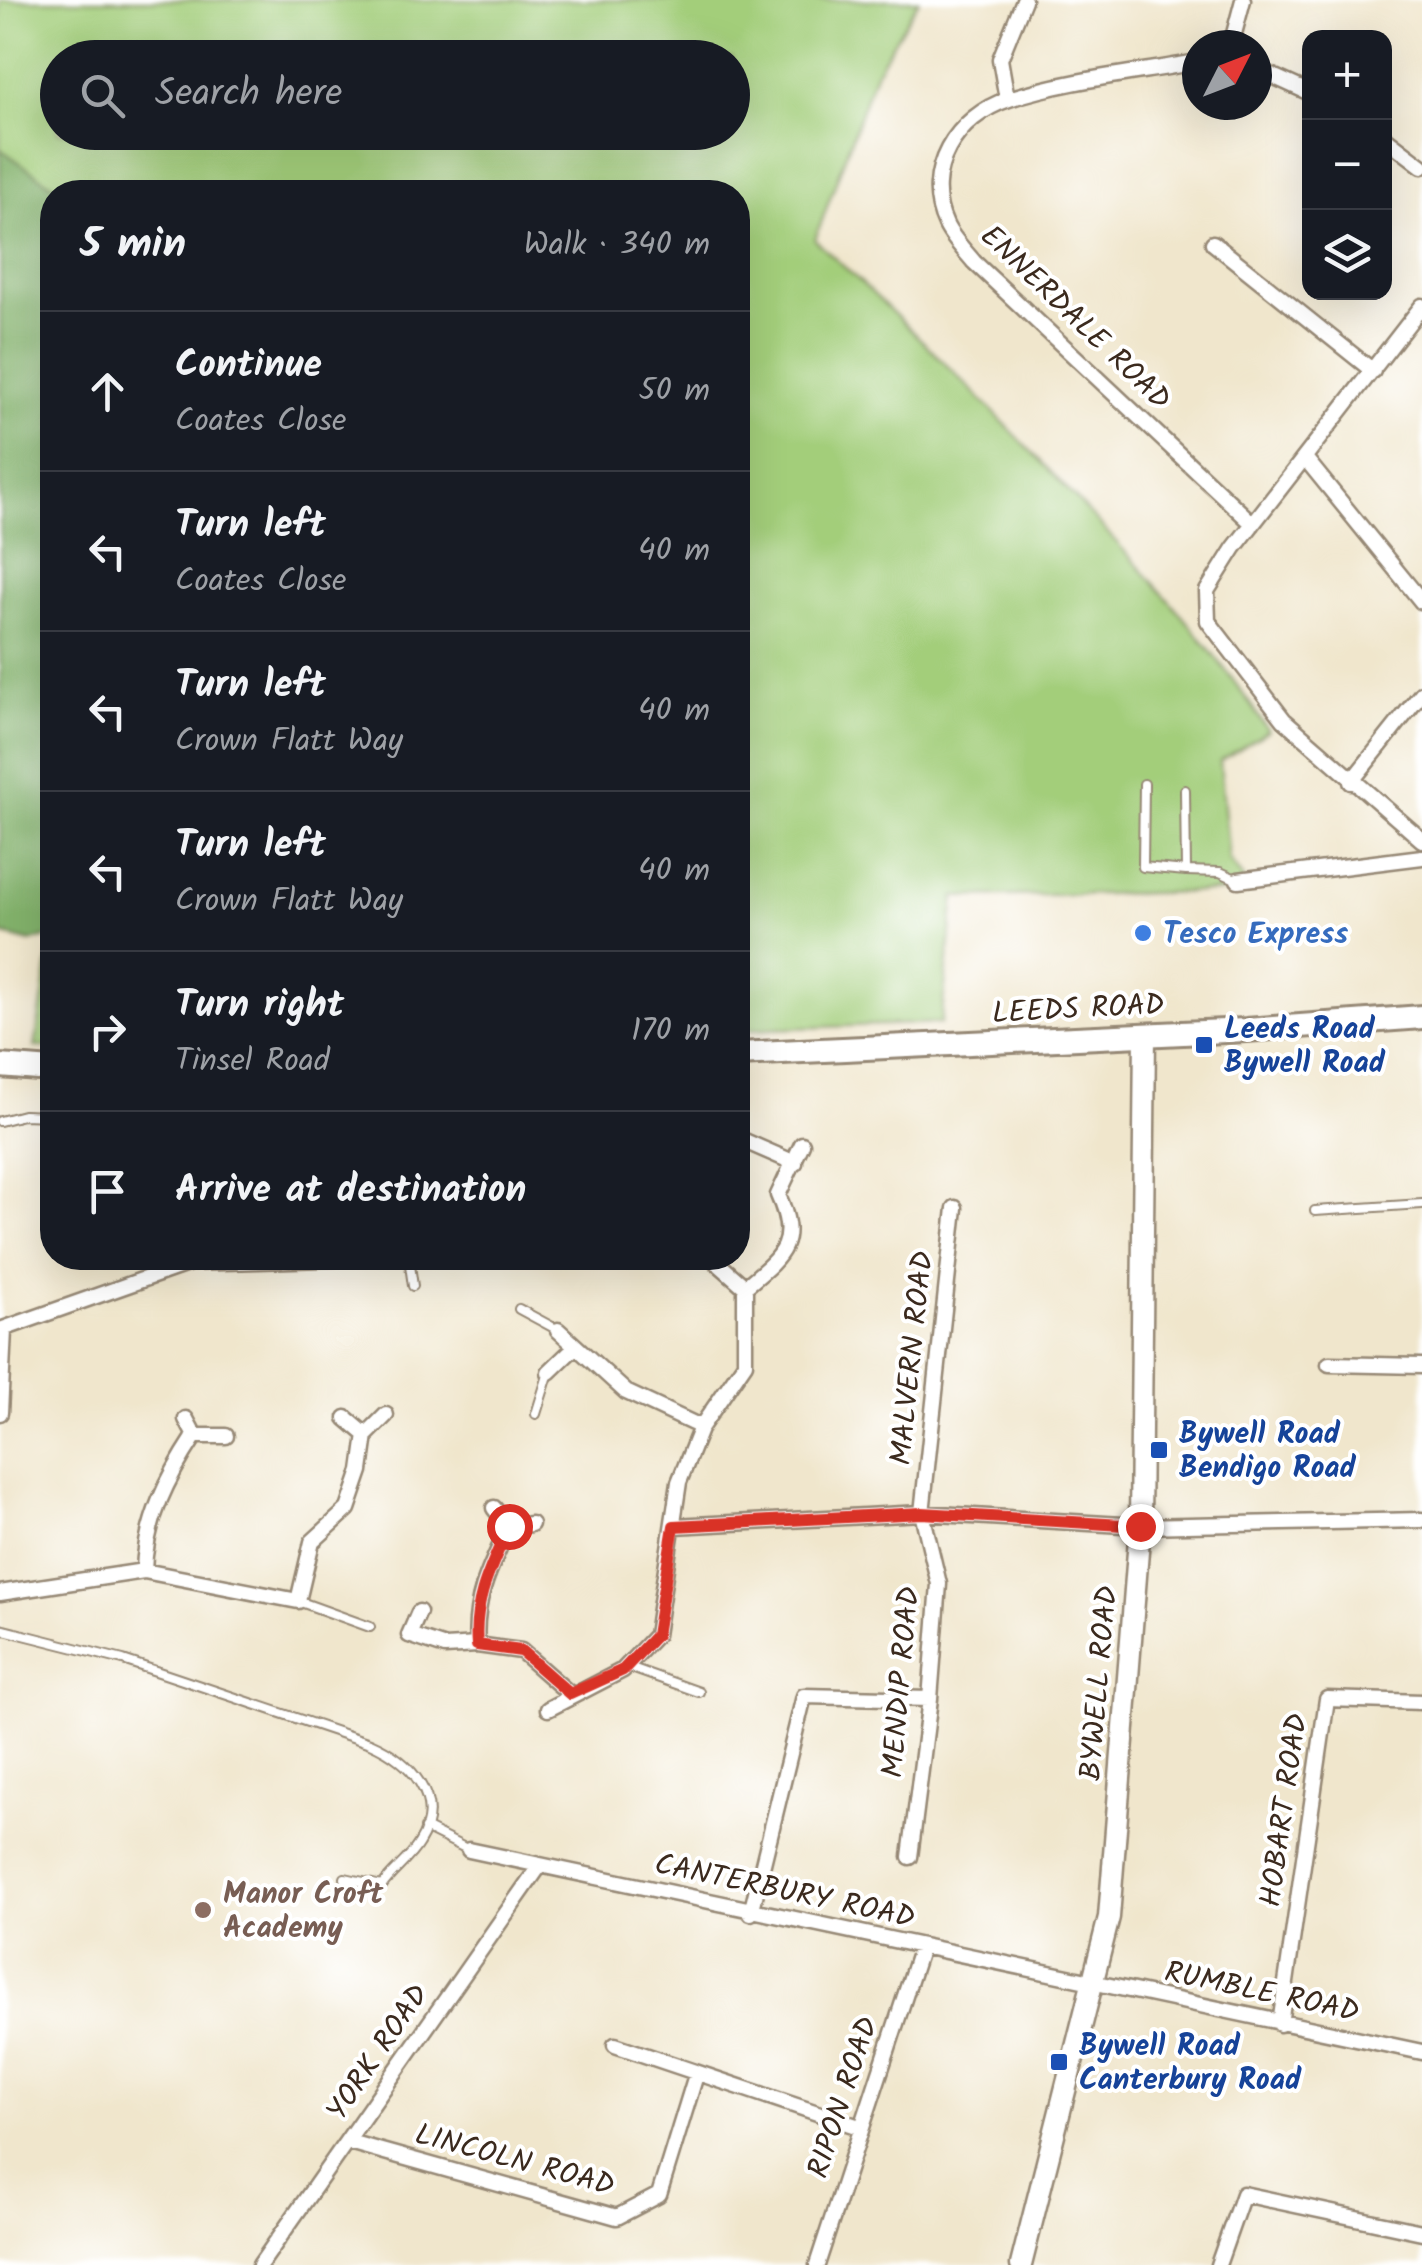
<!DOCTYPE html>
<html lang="en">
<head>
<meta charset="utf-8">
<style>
  :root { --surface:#171b24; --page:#20242c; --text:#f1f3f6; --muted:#9ea1a6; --line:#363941 }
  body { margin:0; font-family:Kalam,sans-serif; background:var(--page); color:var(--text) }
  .controls { position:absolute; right:30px; top:30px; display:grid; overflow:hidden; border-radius:20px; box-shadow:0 10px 40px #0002 }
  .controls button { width:90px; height:90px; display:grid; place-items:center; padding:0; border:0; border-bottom:2px solid var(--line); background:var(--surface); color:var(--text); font:50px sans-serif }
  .compass { position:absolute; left:1182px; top:30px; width:90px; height:90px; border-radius:50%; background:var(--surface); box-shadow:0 10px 40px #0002; rotate:48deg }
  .stop { position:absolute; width:30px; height:30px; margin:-22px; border:8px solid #d93025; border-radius:50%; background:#fff }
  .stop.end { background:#d93025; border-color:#fff; box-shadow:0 2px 10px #0008 }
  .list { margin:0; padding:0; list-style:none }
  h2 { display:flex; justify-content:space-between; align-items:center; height:130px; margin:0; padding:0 40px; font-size:42px }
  h2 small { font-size:32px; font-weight:400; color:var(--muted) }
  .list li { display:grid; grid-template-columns:65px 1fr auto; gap:30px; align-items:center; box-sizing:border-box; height:160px; padding:0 40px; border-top:2px solid var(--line) }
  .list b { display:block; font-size:38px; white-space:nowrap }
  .list p { margin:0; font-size:32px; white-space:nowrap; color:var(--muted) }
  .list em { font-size:32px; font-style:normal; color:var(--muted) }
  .icon { flex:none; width:55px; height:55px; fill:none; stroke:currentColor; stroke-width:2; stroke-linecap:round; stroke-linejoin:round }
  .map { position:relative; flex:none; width:1422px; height:2265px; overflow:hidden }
  .search { position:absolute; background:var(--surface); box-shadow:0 10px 40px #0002; left:40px; top:40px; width:710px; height:110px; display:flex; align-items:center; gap:25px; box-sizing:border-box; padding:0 35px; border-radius:55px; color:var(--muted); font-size:38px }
  .panel { position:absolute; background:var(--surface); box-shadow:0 10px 40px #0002; left:40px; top:180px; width:710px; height:1090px; border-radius:40px }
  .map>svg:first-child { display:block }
</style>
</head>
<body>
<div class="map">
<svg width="1422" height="2265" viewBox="0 0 1422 2265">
  <rect width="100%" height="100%" fill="#fff"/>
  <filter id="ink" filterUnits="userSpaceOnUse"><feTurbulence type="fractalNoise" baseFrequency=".01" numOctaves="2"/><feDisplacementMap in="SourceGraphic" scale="20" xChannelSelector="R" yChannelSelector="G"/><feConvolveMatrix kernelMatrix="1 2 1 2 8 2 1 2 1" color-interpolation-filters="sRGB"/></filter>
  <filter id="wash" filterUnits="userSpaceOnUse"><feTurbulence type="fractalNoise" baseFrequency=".0048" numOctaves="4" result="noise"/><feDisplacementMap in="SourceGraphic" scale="40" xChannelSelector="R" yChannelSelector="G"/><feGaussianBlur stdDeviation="2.25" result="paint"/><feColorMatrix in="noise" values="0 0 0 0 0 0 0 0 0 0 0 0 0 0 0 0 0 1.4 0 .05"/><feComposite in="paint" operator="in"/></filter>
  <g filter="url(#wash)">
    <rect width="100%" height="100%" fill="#f0e6cc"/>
    <path fill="#a3ce7a" stroke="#6f7c4c" stroke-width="2.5" fill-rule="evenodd" d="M 0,0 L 919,0 L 875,73 L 815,240 C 911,327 1002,418 1090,514 C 1155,583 1217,651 1268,731 L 1220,761 L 1229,860 L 1252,891 L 955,897 L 941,1023 L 738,1030 L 738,192 L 62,192 L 0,149 ZM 58,58 L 732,58 L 732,132 L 58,132 Z
      M 52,939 L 52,1047 L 35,1047 Z"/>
    <path fill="#82b16a" stroke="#5e6e44" stroke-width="2.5" d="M 0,149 L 62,192 L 52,192 L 52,935 L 31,942 L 0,934 Z"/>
  </g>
  <g filter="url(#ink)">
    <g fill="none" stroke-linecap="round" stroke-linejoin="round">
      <g stroke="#968875" stroke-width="12">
        <path id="lane" d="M 1144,784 L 1143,867 L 1186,871
          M 1185,790 L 1186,871 L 1220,872 L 1238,880
          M 0,1121 L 23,1115 L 51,1116
          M 1315,1211 L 1422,1204
          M 409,1258 L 413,1286
          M 519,1309 L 558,1330
          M 536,1414 L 549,1372
          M 298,1601 L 370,1627
          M 0,1629 L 123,1660 L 370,1743 C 409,1760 447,1798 419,1843 C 409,1860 392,1871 382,1886 L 345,1878
          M 626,1666 L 699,1692
          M 425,1828 L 469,1850"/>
      </g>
      <g stroke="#968875" stroke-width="19">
        <path id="street" d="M 1231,45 L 1243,0
          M 1197,62 C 1137,73 1066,80 1009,99 C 956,116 921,172 946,225 C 952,238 965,251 974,262 L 1253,524
          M 1257,69 L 1310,93
          M 1007,99 L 1000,59 L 1024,0
          M 1384,137 L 1422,166
          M 1213,243 L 1373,371
          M 1422,306 L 1234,548 L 1207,591 L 1208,621 L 1284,720 L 1422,840
          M 1305,458 L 1422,602
          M 1351,782 L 1422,693
          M 1238,880 L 1422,857
          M 740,1139 L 795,1163
          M 712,1258 L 745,1287
          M 0,1330 L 190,1263 L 357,1258
          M 558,1330 L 626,1392 L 701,1427
          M 1329,1364 L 1422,1366
          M 549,1372 L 575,1347
          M 0,1413 L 4,1330
          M 346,1418 L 366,1435
          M 186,1419 L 195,1436 L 226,1436
          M 494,1508 L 509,1527
          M 531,1524 L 509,1527 C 490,1567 473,1600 477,1645 L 521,1651 L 570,1694
          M 674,1526 L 922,1513 L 1140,1526 L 1422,1520
          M 144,1571 C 145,1521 168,1477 195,1436
          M 0,1593 L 144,1571 L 298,1601 L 312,1542 L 348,1509 L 361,1471 L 366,1435 L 386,1415
          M 419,1612 L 409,1635 L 445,1647 L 477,1645
          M 548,1709 L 623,1670 L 656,1635 L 679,1482 L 701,1427 L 745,1363 L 745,1287 C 782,1256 800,1244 778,1195 L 802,1144
          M 469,1850 L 1422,2052
          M 910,1857 L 930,1699 L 939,1584 L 922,1513 L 955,1208
          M 751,1913 L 804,1696 L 930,1699
          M 1280,2024 L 1327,1699 L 1422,1702
          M 615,2045 L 859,2127
          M 349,2142 L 617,2217 L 659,2195 L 696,2075
          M 260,2265 L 538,1868
          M 817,2265 L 921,1947
          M 1218,2265 L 1243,2194 L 1422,2232"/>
      </g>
      <g stroke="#968875" stroke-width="25">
        <path id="secondary" d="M 1021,2265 L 1109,1917 L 1140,1526 L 1145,1034"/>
      </g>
      <g stroke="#968875" stroke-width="28">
        <path id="primary" d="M 738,1054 L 1246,1030 L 1422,1017
          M 0,1066 L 52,1070"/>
      </g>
      <use href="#lane" stroke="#fff" stroke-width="8"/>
      <use href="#street" stroke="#fff" stroke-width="14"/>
      <use href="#secondary" stroke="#fff" stroke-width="20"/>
      <use href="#primary" stroke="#fff" stroke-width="22"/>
    </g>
  </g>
  <g fill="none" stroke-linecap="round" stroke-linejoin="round" filter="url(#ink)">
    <path stroke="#d93025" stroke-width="12" d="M 509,1526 C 491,1567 473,1600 477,1645 L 521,1651 L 570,1694 L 623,1670 L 656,1635 L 674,1526 L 922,1513 L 1140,1526"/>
  </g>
  <circle fill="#3f7fe0" stroke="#fff" stroke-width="4" cx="1143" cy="933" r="10"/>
  <g fill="#1a4fb4" stroke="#fff" stroke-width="4">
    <rect x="1194" y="1035" width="20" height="20" rx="5"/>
    <rect x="1149" y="1440" width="20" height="20" rx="5"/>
    <rect x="1049" y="2052" width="20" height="20" rx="5"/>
  </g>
  <circle fill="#8d6e63" stroke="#fff" stroke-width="4" cx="203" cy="1910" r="10"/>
  <g text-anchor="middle" stroke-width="8" stroke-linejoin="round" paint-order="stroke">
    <g font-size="30" fill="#3b2a1e" stroke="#fff">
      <text transform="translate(1076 317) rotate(44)" y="10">ENNERDALE ROAD</text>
      <text transform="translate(1078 1008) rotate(-3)" y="10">LEEDS ROAD</text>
      <text transform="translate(911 1358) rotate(-84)" y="10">MALVERN ROAD</text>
      <text transform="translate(900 1682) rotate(-85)" y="10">MENDIP ROAD</text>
      <text transform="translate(1098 1683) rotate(-85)" y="10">BYWELL ROAD</text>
      <text transform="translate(1283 1810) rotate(-82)" y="10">HOBART ROAD</text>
      <text transform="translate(785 1890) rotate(12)" y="10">CANTERBURY ROAD</text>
      <text transform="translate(1262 1991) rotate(12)" y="10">RUMBLE ROAD</text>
      <text transform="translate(377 2052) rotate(-56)" y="10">YORK ROAD</text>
      <text transform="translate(842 2097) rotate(-72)" y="10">RIPON ROAD</text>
      <text transform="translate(515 2159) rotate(15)" y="10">LINCOLN ROAD</text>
    </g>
    <g font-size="30" font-weight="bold" fill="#366cbe" stroke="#fff" text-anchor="start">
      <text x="1163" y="943">Tesco Express</text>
    </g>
    <g font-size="30" font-weight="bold" fill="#164399" stroke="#fff" text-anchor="start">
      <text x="1224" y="1038">Leeds Road<tspan x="1224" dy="34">Bywell Road</tspan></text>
      <text x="1179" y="1443">Bywell Road<tspan x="1179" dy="34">Bendigo Road</tspan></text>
      <text x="1079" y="2055">Bywell Road<tspan x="1079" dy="34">Canterbury Road</tspan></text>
    </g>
    <g font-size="30" font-weight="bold" fill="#785e54" stroke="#fff" text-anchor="start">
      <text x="223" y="1903">Manor Croft<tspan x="223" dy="34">Academy</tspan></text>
    </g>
  </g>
</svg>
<div class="controls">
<button>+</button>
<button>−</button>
<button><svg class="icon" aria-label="layers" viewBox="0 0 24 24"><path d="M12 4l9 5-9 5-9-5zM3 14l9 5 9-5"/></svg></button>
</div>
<svg class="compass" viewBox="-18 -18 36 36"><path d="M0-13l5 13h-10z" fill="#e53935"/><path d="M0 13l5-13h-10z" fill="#9ea1a6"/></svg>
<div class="stop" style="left:509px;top:1526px"></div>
<div class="stop end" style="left:1140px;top:1526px"></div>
<div class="search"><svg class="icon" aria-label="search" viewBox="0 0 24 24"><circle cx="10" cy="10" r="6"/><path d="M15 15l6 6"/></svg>Search here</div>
<section class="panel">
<h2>5 min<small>Walk · 340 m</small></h2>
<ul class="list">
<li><svg class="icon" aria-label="ahead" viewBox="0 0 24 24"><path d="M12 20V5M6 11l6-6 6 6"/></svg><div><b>Continue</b><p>Coates Close</p></div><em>50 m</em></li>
<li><svg class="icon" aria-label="left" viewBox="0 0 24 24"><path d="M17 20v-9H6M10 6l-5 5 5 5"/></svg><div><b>Turn left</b><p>Coates Close</p></div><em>40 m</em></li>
<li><svg class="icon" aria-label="left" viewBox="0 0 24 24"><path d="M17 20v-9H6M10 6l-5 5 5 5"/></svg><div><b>Turn left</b><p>Crown Flatt Way</p></div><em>40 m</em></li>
<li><svg class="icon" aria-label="left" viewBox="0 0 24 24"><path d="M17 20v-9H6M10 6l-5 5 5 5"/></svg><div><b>Turn left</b><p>Crown Flatt Way</p></div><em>40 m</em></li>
<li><svg class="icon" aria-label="right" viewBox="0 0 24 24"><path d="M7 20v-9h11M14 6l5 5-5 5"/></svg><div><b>Turn right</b><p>Tinsel Road</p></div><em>170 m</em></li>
<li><svg class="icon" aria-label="arrive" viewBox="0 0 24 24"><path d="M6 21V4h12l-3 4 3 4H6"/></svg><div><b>Arrive at destination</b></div></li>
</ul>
</section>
</div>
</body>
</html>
